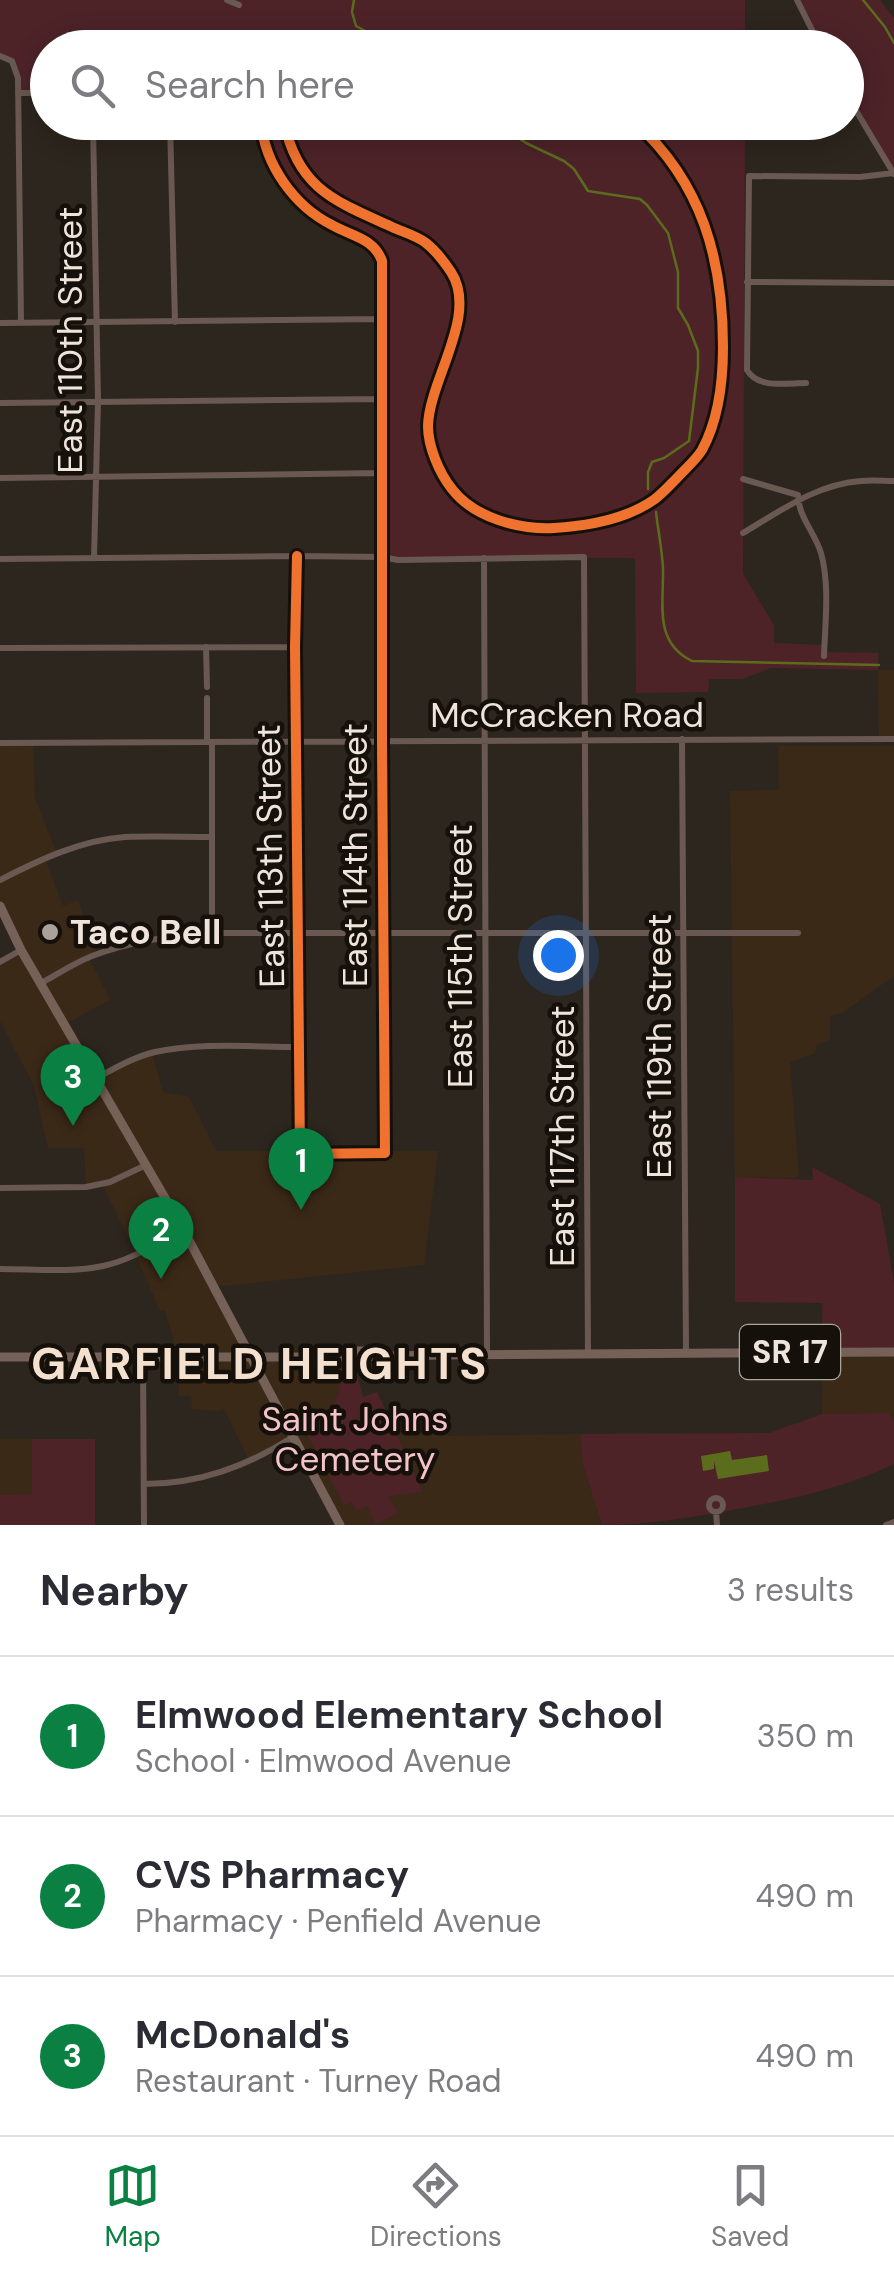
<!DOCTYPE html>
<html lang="en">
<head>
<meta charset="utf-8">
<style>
  :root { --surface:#fff; --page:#f2f2f3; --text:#2b2b33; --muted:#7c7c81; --line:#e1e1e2; --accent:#0b8043 }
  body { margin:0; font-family:"DM Sans",sans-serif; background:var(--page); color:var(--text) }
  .you { position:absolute; left:558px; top:955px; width:35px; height:35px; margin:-25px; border:8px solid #fff; border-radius:50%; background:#1a73e8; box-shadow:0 0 0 15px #1a73e833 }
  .badge { display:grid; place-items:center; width:65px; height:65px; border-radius:50%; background:var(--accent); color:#fff; font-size:32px; font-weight:700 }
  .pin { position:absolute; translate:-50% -82px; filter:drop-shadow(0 2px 5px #0008) }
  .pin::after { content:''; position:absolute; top:52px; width:35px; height:30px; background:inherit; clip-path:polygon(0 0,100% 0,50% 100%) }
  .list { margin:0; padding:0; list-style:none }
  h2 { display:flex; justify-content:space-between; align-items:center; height:130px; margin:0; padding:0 40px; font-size:42px }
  h2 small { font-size:32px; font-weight:400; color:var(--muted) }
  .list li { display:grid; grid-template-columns:65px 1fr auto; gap:30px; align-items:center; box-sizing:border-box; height:160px; padding:0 40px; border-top:2px solid var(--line) }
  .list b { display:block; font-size:38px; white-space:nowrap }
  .list p { margin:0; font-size:32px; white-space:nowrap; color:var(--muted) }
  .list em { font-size:32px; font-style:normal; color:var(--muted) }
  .icon { flex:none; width:55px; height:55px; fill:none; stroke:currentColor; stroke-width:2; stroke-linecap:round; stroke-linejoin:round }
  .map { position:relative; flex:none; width:894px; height:1525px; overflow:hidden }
  .search { position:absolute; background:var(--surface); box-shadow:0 5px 25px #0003; left:30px; right:30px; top:30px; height:110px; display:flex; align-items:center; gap:25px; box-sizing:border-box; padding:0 35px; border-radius:55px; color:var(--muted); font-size:38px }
  .sheet { height:610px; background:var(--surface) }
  nav { display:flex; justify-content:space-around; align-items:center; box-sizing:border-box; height:140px; border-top:2px solid var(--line); background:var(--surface); font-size:28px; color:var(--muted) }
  nav a { display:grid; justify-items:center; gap:5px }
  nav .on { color:var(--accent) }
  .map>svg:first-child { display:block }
</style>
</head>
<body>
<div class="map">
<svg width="894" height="1525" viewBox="0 0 894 1525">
  <rect width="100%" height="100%" fill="#2d261e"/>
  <path fill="#3b2918" d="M 878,670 L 894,670 L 894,739 L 879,739 Z
    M 0,743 L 33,743 L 35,798 L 57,854 L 45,859 L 63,906 L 78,900 L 97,955 L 89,958 L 110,1000 L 65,1024 L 96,1078 L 152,1053 L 163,1092 L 189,1097 L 216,1151 L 438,1151 L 424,1265 L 214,1287 L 249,1356 L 350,1357 L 363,1397 L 377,1392 L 390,1419 L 433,1410 L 447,1411 L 447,1436 L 580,1434 L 583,1465 L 602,1525 L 340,1525 L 294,1437 L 250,1462 L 224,1409 L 219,1411 L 192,1409 L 191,1396 L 179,1396 L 178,1356 L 165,1310 L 160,1311 L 127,1235 L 102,1184 L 86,1187 L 84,1148 L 48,1148 L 34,1086 L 0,1021 L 0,962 L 21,949 L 0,906 Z
    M 778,746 L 894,746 L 894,976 L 842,1013 L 830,1016 L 830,1040 L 817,1044 L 815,1053 L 790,1062 L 799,1175 L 796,1178 L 735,1177 L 730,791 L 779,790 Z
    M 823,1352 L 894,1352 L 894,1424 L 888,1413 L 822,1414 Z
    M 0,1439 L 32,1439 L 32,1495 L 0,1495 Z"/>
  <path fill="#4d2328" d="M 0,0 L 745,0 L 745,47 L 48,48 L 47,93 L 18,93 L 12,61 L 0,56 Z
    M 797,0 L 880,0 L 894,18 L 894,174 L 847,94 L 846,48 L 821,47 Z
    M 261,123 L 745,123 L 743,574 L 774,625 L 774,643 L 824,645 L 825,652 L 878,653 L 878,670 L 771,668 L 742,679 L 709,679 L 708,692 L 636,693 L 635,558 L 382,557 L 379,252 L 307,208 L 278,174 Z
    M 812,1167 L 880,1204 L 894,1282 L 894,1352 L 823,1352 L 822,1303 L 735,1302 L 735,1177 L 813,1180 Z
    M 339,1364 L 354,1364 L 363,1397 L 377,1392 L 422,1491 L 388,1497 L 398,1513 L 375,1524 L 367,1506 L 356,1510 L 352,1502 L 344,1505 L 301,1422 C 336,1406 342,1404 339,1364 Z
    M 889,1413 L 894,1424 L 894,1464 C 842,1489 788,1500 732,1510 C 686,1518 649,1525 602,1525 L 583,1465 L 580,1434 L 769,1433 L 822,1414 Z
    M 32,1439 L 95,1439 L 95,1525 L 0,1525 L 0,1495 L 32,1494 Z"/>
  <path fill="#5c6c1d" d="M 730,1451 L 732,1460 L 767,1455 L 769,1471 L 718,1479 L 714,1461 L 714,1469 L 703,1471 L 701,1456 Z"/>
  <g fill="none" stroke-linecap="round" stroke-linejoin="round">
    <path stroke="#5c6c1d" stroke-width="2.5" d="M 354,0 L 352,12 L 356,26 L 380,39 L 386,48
      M 863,0 L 885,27 L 894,43
      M 486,122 L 502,127 L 526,143 L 564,161 L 574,169 L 588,191 L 640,199 L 647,205 L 668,233 L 678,272 L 678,308 L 688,325 L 698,351 L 698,368 L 689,441 L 664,458 L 652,462 L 648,472 L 648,489
      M 656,512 C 658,530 662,549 663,568 C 664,603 653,642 692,661 L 879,665"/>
    <path stroke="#6a5952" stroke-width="6" d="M 227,0 L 239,5
      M 797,0 L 821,48
      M 0,56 L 12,61 L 18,78 L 21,323
      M 18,93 L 48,93
      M 846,94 L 894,174
      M 93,122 L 98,401 L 94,558
      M 170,122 L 175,322
      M 261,122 C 265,165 294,206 332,225 C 351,236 374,238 382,261 L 382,741 L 385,1153 L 300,1154 L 295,647 L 297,556
      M 747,282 L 894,283
      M 0,323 L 382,319
      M 806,383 C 786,383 758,389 747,370 L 749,176 L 860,177 L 894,173
      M 0,403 L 382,399
      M 0,478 L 382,473
      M 743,479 L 798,495 C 798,516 815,533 821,553 C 830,585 825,624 824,656
      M 743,533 C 780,511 817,484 861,481 C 872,480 883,481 894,481
      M 484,558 L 487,1354
      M 0,559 L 297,556 L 382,557 L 398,560 L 584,557 L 588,1355
      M 206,647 L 207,687
      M 0,648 L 295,647
      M 207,698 L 207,742
      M 682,739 L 686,1353
      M 212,742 L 212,933
      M 0,743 L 894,739
      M 0,880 C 39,860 81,840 125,837 C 154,836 183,837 212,837
      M 0,962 L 21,950
      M 41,983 C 58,974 74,963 92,956 C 131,941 170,936 212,933 L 798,933
      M 97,1078 C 115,1068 134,1057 155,1052 C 202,1042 252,1047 299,1047
      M 0,1188 L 86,1187 L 110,1182 L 144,1166
      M 0,1269 C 34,1269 70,1273 103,1266 C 132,1260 157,1243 183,1229
      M 143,1357 L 144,1525
      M 144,1484 C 200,1484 247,1466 293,1437
      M709 1505a7 7 0 1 1 14 0a7 7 0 1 1-14 0Z
      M 716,1512 L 717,1525
      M 886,1525 L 894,1522"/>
    <path stroke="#766158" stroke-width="9" d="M 0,906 L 21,950 L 183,1229 L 340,1525
      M 341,1354 L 353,1351 L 381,1351
      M 0,1357 L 350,1357 L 440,1355 L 894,1352"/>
    <g stroke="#16100a" stroke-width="16">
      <path id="cycleway" d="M 261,122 C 265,165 294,206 332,225 C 351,236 374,238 382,261 L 382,741 L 385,1153 L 300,1154 L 295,647 L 297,556
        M 284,122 C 298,189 335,201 392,227 C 403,232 417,236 426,243 C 435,250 445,263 451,272 C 479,315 429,380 428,426 C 428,446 439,473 452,489 C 474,518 520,530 554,528 C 588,526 627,519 655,499 C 663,493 670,485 677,478 C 685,469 696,460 702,450 C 719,419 723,382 723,347 C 723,259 702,183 635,122"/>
    </g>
    <use href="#cycleway" stroke="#ef722f" stroke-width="10"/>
  </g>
  <circle fill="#aaa299" stroke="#16100a" stroke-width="4" cx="50" cy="932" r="10"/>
  <g text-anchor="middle" stroke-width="9" stroke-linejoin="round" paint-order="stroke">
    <rect fill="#16100a" stroke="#ada49c" stroke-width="2.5" x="740" y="1325" width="100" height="54" rx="8"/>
    <g font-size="32" font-weight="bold" fill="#eee4db">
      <text x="790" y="1363">SR 17</text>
    </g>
    <g font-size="35" fill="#eee4db" stroke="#16100a">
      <text transform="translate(70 340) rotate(-90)" y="12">East 110th Street</text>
      <text x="567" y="727">McCracken Road</text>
      <text transform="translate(355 855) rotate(-90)" y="12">East 114th Street</text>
      <text transform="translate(270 856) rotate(-91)" y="12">East 113th Street</text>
      <text transform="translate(460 956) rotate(-90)" y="12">East 115th Street</text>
      <text transform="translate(659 1046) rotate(-90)" y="12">East 119th Street</text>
      <text transform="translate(562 1136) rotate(-90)" y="12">East 117th Street</text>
    </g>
    <g font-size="35" font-weight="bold" fill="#eee4db" stroke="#16100a" text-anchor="start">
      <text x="70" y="944">Taco Bell</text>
    </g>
    <g font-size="35" fill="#f4c3c8" stroke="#16100a">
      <text x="355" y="1431">Saint Johns<tspan x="355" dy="40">Cemetery</tspan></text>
    </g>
    <g font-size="45" font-weight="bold" letter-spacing="2.5" fill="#f3e0ce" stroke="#16100a">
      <text x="260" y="1379">GARFIELD HEIGHTS</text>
    </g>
  </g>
</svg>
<div class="you"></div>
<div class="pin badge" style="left:301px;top:1210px">1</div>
<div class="pin badge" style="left:161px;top:1279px">2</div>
<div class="pin badge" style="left:73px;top:1126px">3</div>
<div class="search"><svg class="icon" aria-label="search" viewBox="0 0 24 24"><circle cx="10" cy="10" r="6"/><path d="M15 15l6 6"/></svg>Search here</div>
</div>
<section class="sheet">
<h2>Nearby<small>3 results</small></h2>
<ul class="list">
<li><span class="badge">1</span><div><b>Elmwood Elementary School</b><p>School · Elmwood Avenue</p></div><em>350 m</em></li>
<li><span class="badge">2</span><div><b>CVS Pharmacy</b><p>Pharmacy · Penfield Avenue</p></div><em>490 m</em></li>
<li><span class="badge">3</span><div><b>McDonald's</b><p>Restaurant · Turney Road</p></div><em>490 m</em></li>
</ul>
</section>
<nav>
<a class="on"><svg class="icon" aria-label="map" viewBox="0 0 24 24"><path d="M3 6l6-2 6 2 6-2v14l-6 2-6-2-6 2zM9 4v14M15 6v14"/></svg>Map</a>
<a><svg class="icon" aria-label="directions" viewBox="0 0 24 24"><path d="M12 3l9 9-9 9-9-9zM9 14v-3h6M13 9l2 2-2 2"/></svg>Directions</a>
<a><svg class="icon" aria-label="saved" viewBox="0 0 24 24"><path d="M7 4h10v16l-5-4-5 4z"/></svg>Saved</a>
</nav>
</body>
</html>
